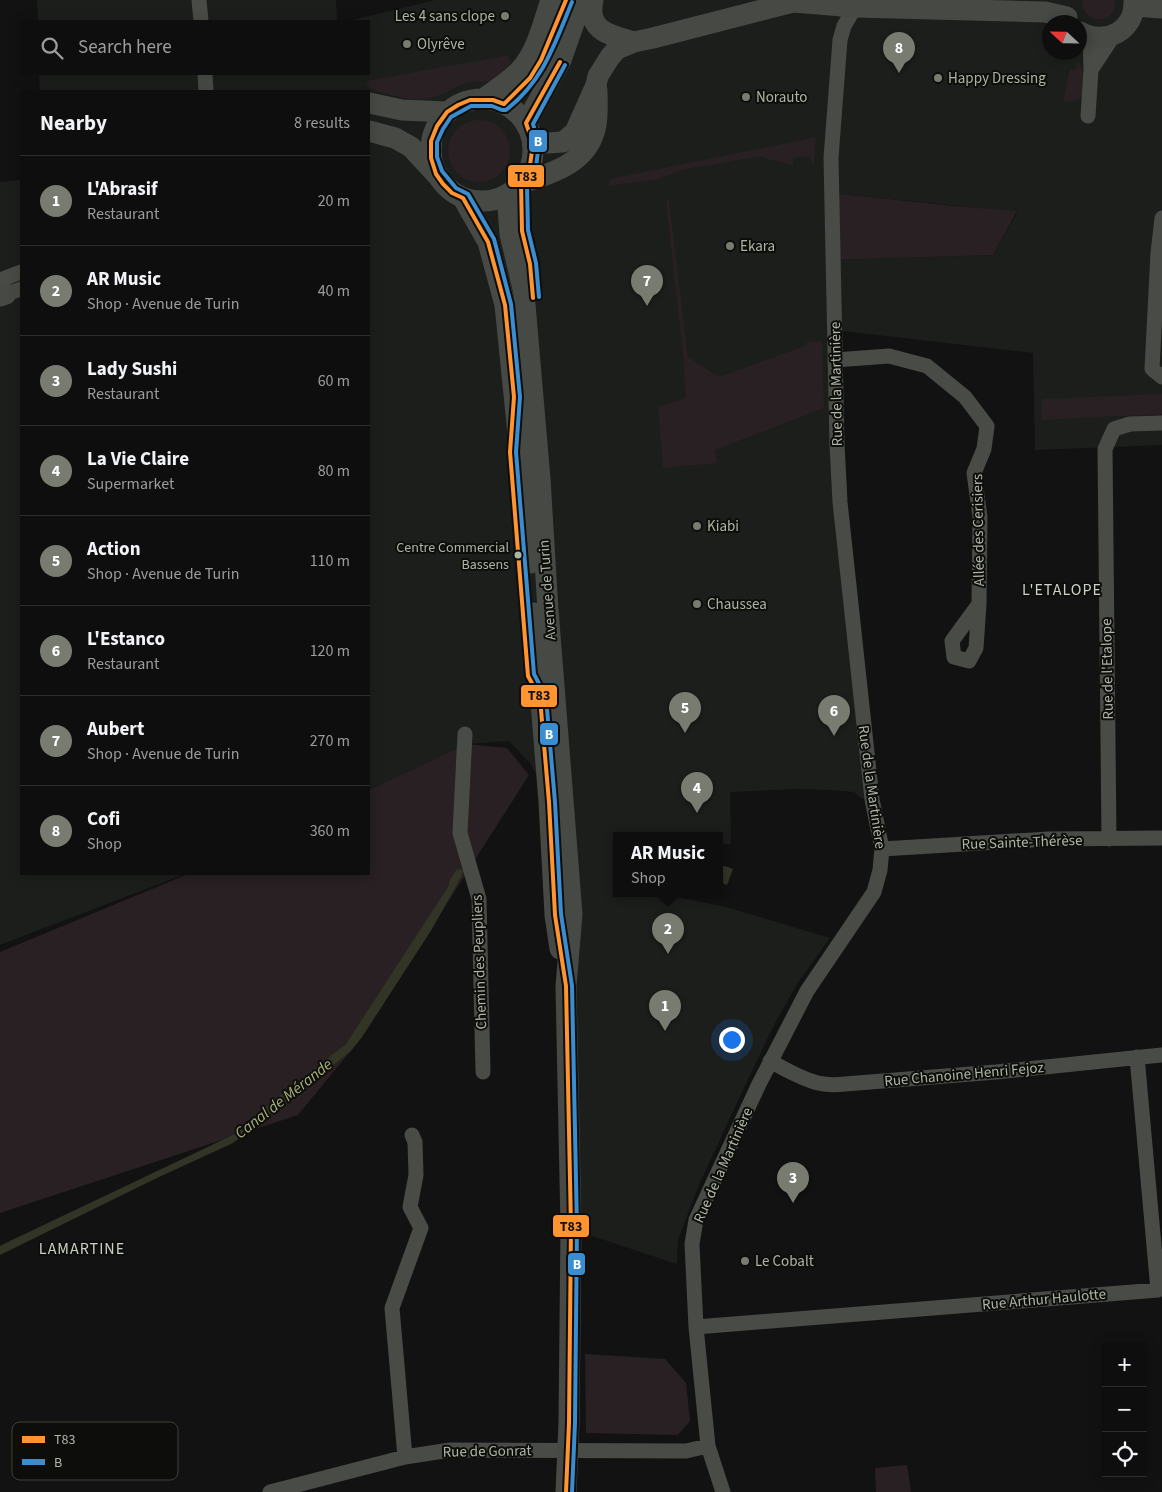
<!DOCTYPE html>
<html lang="en">
<head>
<meta charset="utf-8">
<style>
  :root { --surface:#0e0e0e; --page:#171717; --text:#f1f3f6; --muted:#9b9c9e; --line:#2e2e2e; --accent:#777b70 }
  body { margin:0; font-family:"Source Sans 3",sans-serif; background:var(--page); color:var(--text) }
  .controls { position:absolute; right:15px; bottom:15px; display:grid; overflow:hidden; border-radius:0px; box-shadow:0 2px 12px #0003 }
  .controls button { width:45px; height:45px; display:grid; place-items:center; padding:0; border:0; border-bottom:1px solid var(--line); background:var(--surface); color:var(--text); font:25px sans-serif }
  .compass { position:absolute; left:1042px; top:15px; width:45px; height:45px; border-radius:50%; background:var(--surface); box-shadow:0 2px 12px #0003; rotate:292deg }
  .you { position:absolute; left:731px; top:1039px; width:18px; height:18px; margin:-12px; border:4px solid #fff; border-radius:50%; background:#1a73e8; box-shadow:0 0 0 8px #1a73e833 }
  .badge { display:grid; place-items:center; width:32px; height:32px; border-radius:50%; background:var(--accent); color:#fff; font-size:16px; font-weight:700 }
  .pin { position:absolute; translate:-50% -41px; filter:drop-shadow(0 1px 2px #0008) }
  .pin::after { content:''; position:absolute; top:26px; width:18px; height:15px; background:inherit; clip-path:polygon(0 0,100% 0,50% 100%) }
  .popup { position:absolute; left:613px; top:832px; width:110px; height:65px; box-sizing:border-box; display:grid; place-content:center; border-radius:0px; background:var(--surface); filter:drop-shadow(0 1px 4px #0005); font-size:16px; white-space:nowrap; color:var(--muted) }
  .popup b { font-size:19px; color:var(--text) }
  .popup::after { content:''; position:absolute; left:50%; top:100%; margin-left:-10px; border:10px solid transparent; border-top-color:var(--surface) }
  .list { margin:0; padding:0; list-style:none }
  h2 { display:flex; justify-content:space-between; align-items:center; height:65px; margin:0; padding:0 20px; font-size:21px }
  h2 small { font-size:16px; font-weight:400; color:var(--muted) }
  .list li { display:grid; grid-template-columns:32px 1fr auto; gap:15px; align-items:center; box-sizing:border-box; height:90px; padding:0 20px; border-top:1px solid var(--line) }
  .list b { display:block; font-size:19px; white-space:nowrap }
  .list p { margin:0; font-size:16px; white-space:nowrap; color:var(--muted) }
  .list em { font-size:16px; font-style:normal; color:var(--muted) }
  .icon { flex:none; width:28px; height:28px; fill:none; stroke:currentColor; stroke-width:2; stroke-linecap:round; stroke-linejoin:round }
  .map { position:relative; flex:none; width:1162px; height:1492px; overflow:hidden }
  .search { position:absolute; background:var(--surface); box-shadow:0 2px 12px #0003; left:20px; top:20px; width:350px; height:55px; display:flex; align-items:center; gap:12px; box-sizing:border-box; padding:0 18px; border-radius:0px; color:var(--muted); font-size:19px }
  .panel { position:absolute; background:var(--surface); box-shadow:0 2px 12px #0003; left:20px; top:90px; width:350px; height:785px; border-radius:0px }
  .map>svg:first-child { display:block }
</style>
</head>
<body>
<div class="map">
<svg width="1162" height="1492" viewBox="0 0 1162 1492">
  <rect width="100%" height="100%" fill="#121212"/>
  <path fill="#1c1e1c" fill-rule="evenodd" d="M 37,0 L 336,0 L 337,21 L 38,21 Z
    M 435,0 L 1162,0 L 1162,445 L 1035,450 L 1033,353 L 835,330 L 837,444 L 872,799 L 861,798 L 854,792 L 833,790 L 795,789 L 730,792 L 731,844 L 719,844 L 719,835 L 617,835 L 617,893 L 678,893 L 677,897 L 726,907 L 830,938 L 797,984 L 774,1025 L 741,1094 L 698,1187 L 678,1240 L 677,1264 L 587,1234 L 571,1227 L 563,917 L 549,802 L 531,764 L 509,741 L 466,744 L 369,790 L 369,91 L 40,91 L 39,74 L 369,74 L 369,21 L 349,21 ZM 1050,22 L 1080,22 L 1080,52 L 1050,52 ZM 832,193 L 1017,212 L 1017,213 L 993,255 L 834,260 Z
    M 21,180 L 21,874 L 185,874 L 0,945 L 0,182 Z"/>
  <path fill="#282022" d="M 1082,0 L 1115,0 C 1118,26 1081,26 1082,0 Z
    M 509,55 L 510,64 C 503,72 495,81 485,82 C 478,82 472,81 466,83 C 455,87 447,92 437,96 C 421,102 403,99 387,94 C 380,92 372,91 367,84 L 367,81 Z
    M 1077,60 C 1086,71 1084,82 1083,95 C 1077,101 1072,103 1063,101 L 1070,69 L 1076,69 Z
    M448 151a31 31 0 1 1 62 0a31 31 0 1 1-62 0Z
    M 816,137 L 814,163 L 812,163 L 810,156 L 793,158 L 793,165 L 763,158 L 761,156 L 686,169 L 658,179 L 608,186 L 610,179 Z
    M 832,193 L 954,206 L 1017,211 L 993,255 L 833,260 Z
    M 666,201 L 669,201 L 688,357 L 719,377 L 805,346 L 807,342 L 822,341 L 824,408 L 715,450 L 717,463 L 663,468 L 658,407 L 686,398 L 683,355 Z
    M 1162,394 L 1162,414 L 1041,420 L 1042,399 Z
    M 466,744 L 507,748 L 529,775 L 362,1037 L 298,1115 L 0,1213 L 0,952 L 188,874 L 369,874 L 369,790 Z
    M 585,1354 L 665,1359 L 686,1383 L 690,1421 L 678,1435 L 586,1433 Z
    M 907,1465 L 911,1492 L 876,1492 L 875,1468 Z"/>
  <path fill="#323426" d="M 719,864 L 733,869 L 727,885 L 719,882 Z
    M 460,869 L 463,871 L 462,875 L 432,929 L 362,1037 L 350,1052 L 233,1143 L 159,1177 L 0,1255 L 0,1246 L 10,1241 L 235,1134 L 278,1097 L 346,1044 L 448,887 L 450,880 L 456,870 Z"/>
  <g fill="none" stroke-linecap="round" stroke-linejoin="round">
    <path stroke="#494b46" stroke-width="15" d="M 199,0 L 201,21
      M 1091,70 L 1114,35
      M 205,74 L 206,91
      M 1088,116 L 1091,70 L 1090,37
      M 1162,218 L 1158,253 L 1152,369 L 1162,377
      M 0,280 L 21,272
      M 6,294 L 21,289
      M 835,360 L 889,356 L 927,366 L 965,397 L 987,426 L 984,449 L 974,473 L 980,517 L 979,604 L 952,641 L 954,657 L 969,661 L 976,648 L 979,604
      M 465,734 L 460,833 L 479,899 L 483,1072
      M 1109,839 L 1105,449 L 1114,429 L 1130,424 L 1162,423
      M 882,849 L 1049,839 L 1162,838
      M 770,1061 C 785,1069 801,1079 818,1083 C 827,1085 836,1085 845,1084 L 996,1072 L 1162,1055
      M 696,1327 L 1158,1290 L 1137,1057
      M 405,1457 L 392,1308 L 421,1228 L 410,1207 L 416,1175 L 415,1142 L 412,1135
      M 270,1492 L 405,1457 L 450,1450 L 686,1451 L 708,1446
      M 723,1492 L 708,1446 L 696,1327 L 692,1244 L 696,1220 L 759,1084 L 807,991 L 874,892 L 880,870 L 882,849 L 872,799 L 840,502 L 837,444 L 831,158 L 840,40 L 844,26 L 855,7"/>
    <path stroke="#474945" stroke-width="21" d="M 593,0 C 586,31 610,35 634,42
      M 1134,6 L 1162,8
      M 1080,32 C 1105,46 1136,31 1134,0
      M431 150a51 51 0 1 1 102 0a51 51 0 1 1-102 0Z
      M 483,99 C 495,90 509,82 520,70 C 537,52 543,23 551,0
      M 369,103 L 402,110 L 447,112
      M 526,123 L 561,60 L 582,0
      M 369,131 L 395,138 L 411,147 L 436,174
      M 533,144 L 563,142 L 575,132 L 596,85 L 598,76 L 610,57 L 617,49 L 634,42 L 653,38 L 793,2 L 855,7 L 1045,12 L 1067,17
      M 521,183 C 553,173 589,163 596,125 C 598,113 597,102 597,90
      M 507,195 L 510,234 L 524,293 L 540,479 L 548,610 L 572,914 L 566,986 L 571,1227 L 569,1423 L 566,1492
      M 463,198 L 488,242 L 505,305 L 531,563
      M 0,296 L 6,294
      M 534,613 L 549,802 L 555,915 L 560,949"/>
    <g stroke="#0d0e0c" stroke-width="8">
      <path id="bus-1" d="M 566,0 L 541,60 L 530,78 L 504,104 L 493,100 L 470,100 L 458,105 L 447,112 L 437,126 L 431,141 L 431,158 L 436,174 L 443,184 L 452,193 L 463,198 L 488,242 L 505,305 L 514,397 L 510,452 L 528,676 L 540,698 L 549,802 L 555,915 L 566,986 L 571,1227 L 569,1423 L 566,1492
        M 533,298 L 530,264 L 522,231 L 521,183 L 529,172 L 533,144 L 526,123 L 560,62"/>
    </g>
    <g stroke="#0d0e0c" stroke-width="8">
      <path id="bus-2" d="M 572,2 C 554,45 544,80 506,110 L 502,110 L 492,106 L 471,106 L 451,117 L 443,129 L 437,142 L 437,157 L 442,171 L 456,188 L 468,194 L 494,239 L 511,304 L 520,397 L 516,452 L 534,674 L 546,697 L 555,802 L 561,914 L 572,986 L 577,1227 L 575,1423 L 572,1492
        M 539,297 L 536,263 L 528,230 L 527,185 L 535,174 L 539,144 L 533,124 L 565,65"/>
    </g>
    <use href="#bus-1" stroke="#ff9430" stroke-width="4"/>
    <use href="#bus-2" stroke="#3a8dd1" stroke-width="4"/>
  </g>
  <g fill="#777b70" stroke="#0d0e0c" stroke-width="2">
    <circle cx="505" cy="16" r="5"/>
    <circle cx="407" cy="44" r="5"/>
    <circle cx="938" cy="78" r="5"/>
    <circle cx="746" cy="97" r="5"/>
    <circle cx="730" cy="246" r="5"/>
    <circle cx="697" cy="526" r="5"/>
    <circle cx="697" cy="604" r="5"/>
    <circle cx="745" cy="1261" r="5"/>
  </g>
  <circle fill="#aeb4a3" stroke="#0d0e0c" stroke-width="2" cx="518" cy="555" r="4.5"/>
  <g text-anchor="middle" stroke-width="4" stroke-linejoin="round" paint-order="stroke">
    <g font-size="14" fill="#aeb4a3" stroke="#0d0e0c" text-anchor="end">
      <text x="509" y="552">Centre Commercial<tspan x="509" dy="17">Bassens</tspan></text>
    </g>
    <g font-size="15" fill="#aeb4a3" stroke="#0d0e0c" text-anchor="start">
      <text x="495" y="21" text-anchor="end">Les 4 sans clope</text>
      <text x="417" y="49">Olyrêve</text>
      <text x="948" y="83">Happy Dressing</text>
      <text x="756" y="102">Norauto</text>
      <text x="740" y="251">Ekara</text>
      <text x="707" y="531">Kiabi</text>
      <text x="707" y="609">Chaussea</text>
      <text x="755" y="1266">Le Cobalt</text>
    </g>
    <g font-size="15" fill="#aeb4a3" stroke="#0d0e0c">
      <text transform="translate(836 384) rotate(-91)" y="5">Rue de la Martinière</text>
      <text transform="translate(978 530) rotate(-91)" y="5">Allée des Cerisiers</text>
      <text transform="translate(547 590) rotate(-94)" y="5">Avenue de Turin</text>
      <text transform="translate(1107 669) rotate(-91)" y="5">Rue de l'Etalope</text>
      <text transform="translate(872 787) rotate(82)" y="5">Rue de la Martinière</text>
      <text transform="translate(1022 842) rotate(-2)" y="5">Rue Sainte-Thérèse</text>
      <text transform="translate(479 962) rotate(-92)" y="5">Chemin des Peupliers</text>
      <text transform="translate(964 1074) rotate(-5)" y="5">Rue Chanoine Henri Fejoz</text>
      <text transform="translate(723 1165) rotate(-66)" y="5">Rue de la Martinière</text>
      <text transform="translate(1044 1299) rotate(-5)" y="5">Rue Arthur Haulotte</text>
      <text transform="translate(487 1451) rotate(-1)" y="5">Rue de Gonrat</text>
    </g>
    <g font-size="16" letter-spacing="1" fill="#cbd0c4" stroke="#0d0e0c">
      <text x="1062" y="595">L'ETALOPE</text>
      <text x="82" y="1254">LAMARTINE</text>
    </g>
    <g font-size="16" font-style="italic" fill="#a9b079" stroke="#0d0e0c">
      <text transform="translate(283 1098) rotate(-38)" y="6">Canal de Mérande</text>
    </g>
  </g>
  <rect x="12" y="1422" width="166" height="58" rx="8" fill="#0d0e0c" stroke="#3d4039" stroke-width="1"/>
  <rect x="22" y="1436" width="23" height="7" fill="#ff9430"/>
  <rect x="22" y="1459" width="23" height="6" fill="#3a8dd1"/>
  <g font-size="14" fill="#aeb4a3">
    <text x="54" y="1444">T83</text>
    <text x="54" y="1467">B</text>
  </g>
  <g stroke="#0d0e0c" stroke-width="2">
    <rect x="528" y="129" width="20" height="24" rx="5" fill="#3a8dd1"/>
    <rect x="507" y="164" width="38" height="24" rx="5" fill="#ff9430"/>
    <rect x="520" y="684" width="38" height="24" rx="5" fill="#ff9430"/>
    <rect x="539" y="722" width="20" height="24" rx="5" fill="#3a8dd1"/>
    <rect x="552" y="1214" width="38" height="24" rx="5" fill="#ff9430"/>
    <rect x="567" y="1252" width="19" height="24" rx="5" fill="#3a8dd1"/>
  </g>
  <g font-size="14" text-anchor="middle" font-weight="bold" fill="#fff">
    <text x="538" y="146">B</text>
    <text x="549" y="739">B</text>
    <text x="577" y="1269">B</text>
  </g>
  <g font-size="14" text-anchor="middle" font-weight="bold" fill="#111">
    <text x="526" y="181">T83</text>
    <text x="539" y="700">T83</text>
    <text x="571" y="1231">T83</text>
  </g>
</svg>
<div class="controls">
<button>+</button>
<button>−</button>
<button><svg class="icon" aria-label="locate" viewBox="0 0 24 24"><circle cx="12" cy="12" r="6"/><path d="M12 2v4M12 18v4M2 12h4M18 12h4"/></svg></button>
</div>
<svg class="compass" viewBox="-18 -18 36 36"><path d="M0-13l5 13h-10z" fill="#e53935"/><path d="M0 13l5-13h-10z" fill="#9b9c9e"/></svg>
<div class="you"></div>
<div class="pin badge" style="left:665px;top:1031px">1</div>
<div class="pin badge" style="left:668px;top:954px">2</div>
<div class="popup"><b>AR Music</b>Shop</div>
<div class="pin badge" style="left:793px;top:1203px">3</div>
<div class="pin badge" style="left:697px;top:813px">4</div>
<div class="pin badge" style="left:685px;top:733px">5</div>
<div class="pin badge" style="left:834px;top:736px">6</div>
<div class="pin badge" style="left:647px;top:306px">7</div>
<div class="pin badge" style="left:899px;top:73px">8</div>
<div class="search"><svg class="icon" aria-label="search" viewBox="0 0 24 24"><circle cx="10" cy="10" r="6"/><path d="M15 15l6 6"/></svg>Search here</div>
<section class="panel">
<h2>Nearby<small>8 results</small></h2>
<ul class="list">
<li><span class="badge">1</span><div><b>L'Abrasif</b><p>Restaurant</p></div><em>20 m</em></li>
<li><span class="badge">2</span><div><b>AR Music</b><p>Shop · Avenue de Turin</p></div><em>40 m</em></li>
<li><span class="badge">3</span><div><b>Lady Sushi</b><p>Restaurant</p></div><em>60 m</em></li>
<li><span class="badge">4</span><div><b>La Vie Claire</b><p>Supermarket</p></div><em>80 m</em></li>
<li><span class="badge">5</span><div><b>Action</b><p>Shop · Avenue de Turin</p></div><em>110 m</em></li>
<li><span class="badge">6</span><div><b>L'Estanco</b><p>Restaurant</p></div><em>120 m</em></li>
<li><span class="badge">7</span><div><b>Aubert</b><p>Shop · Avenue de Turin</p></div><em>270 m</em></li>
<li><span class="badge">8</span><div><b>Cofi</b><p>Shop</p></div><em>360 m</em></li>
</ul>
</section>
</div>
</body>
</html>
